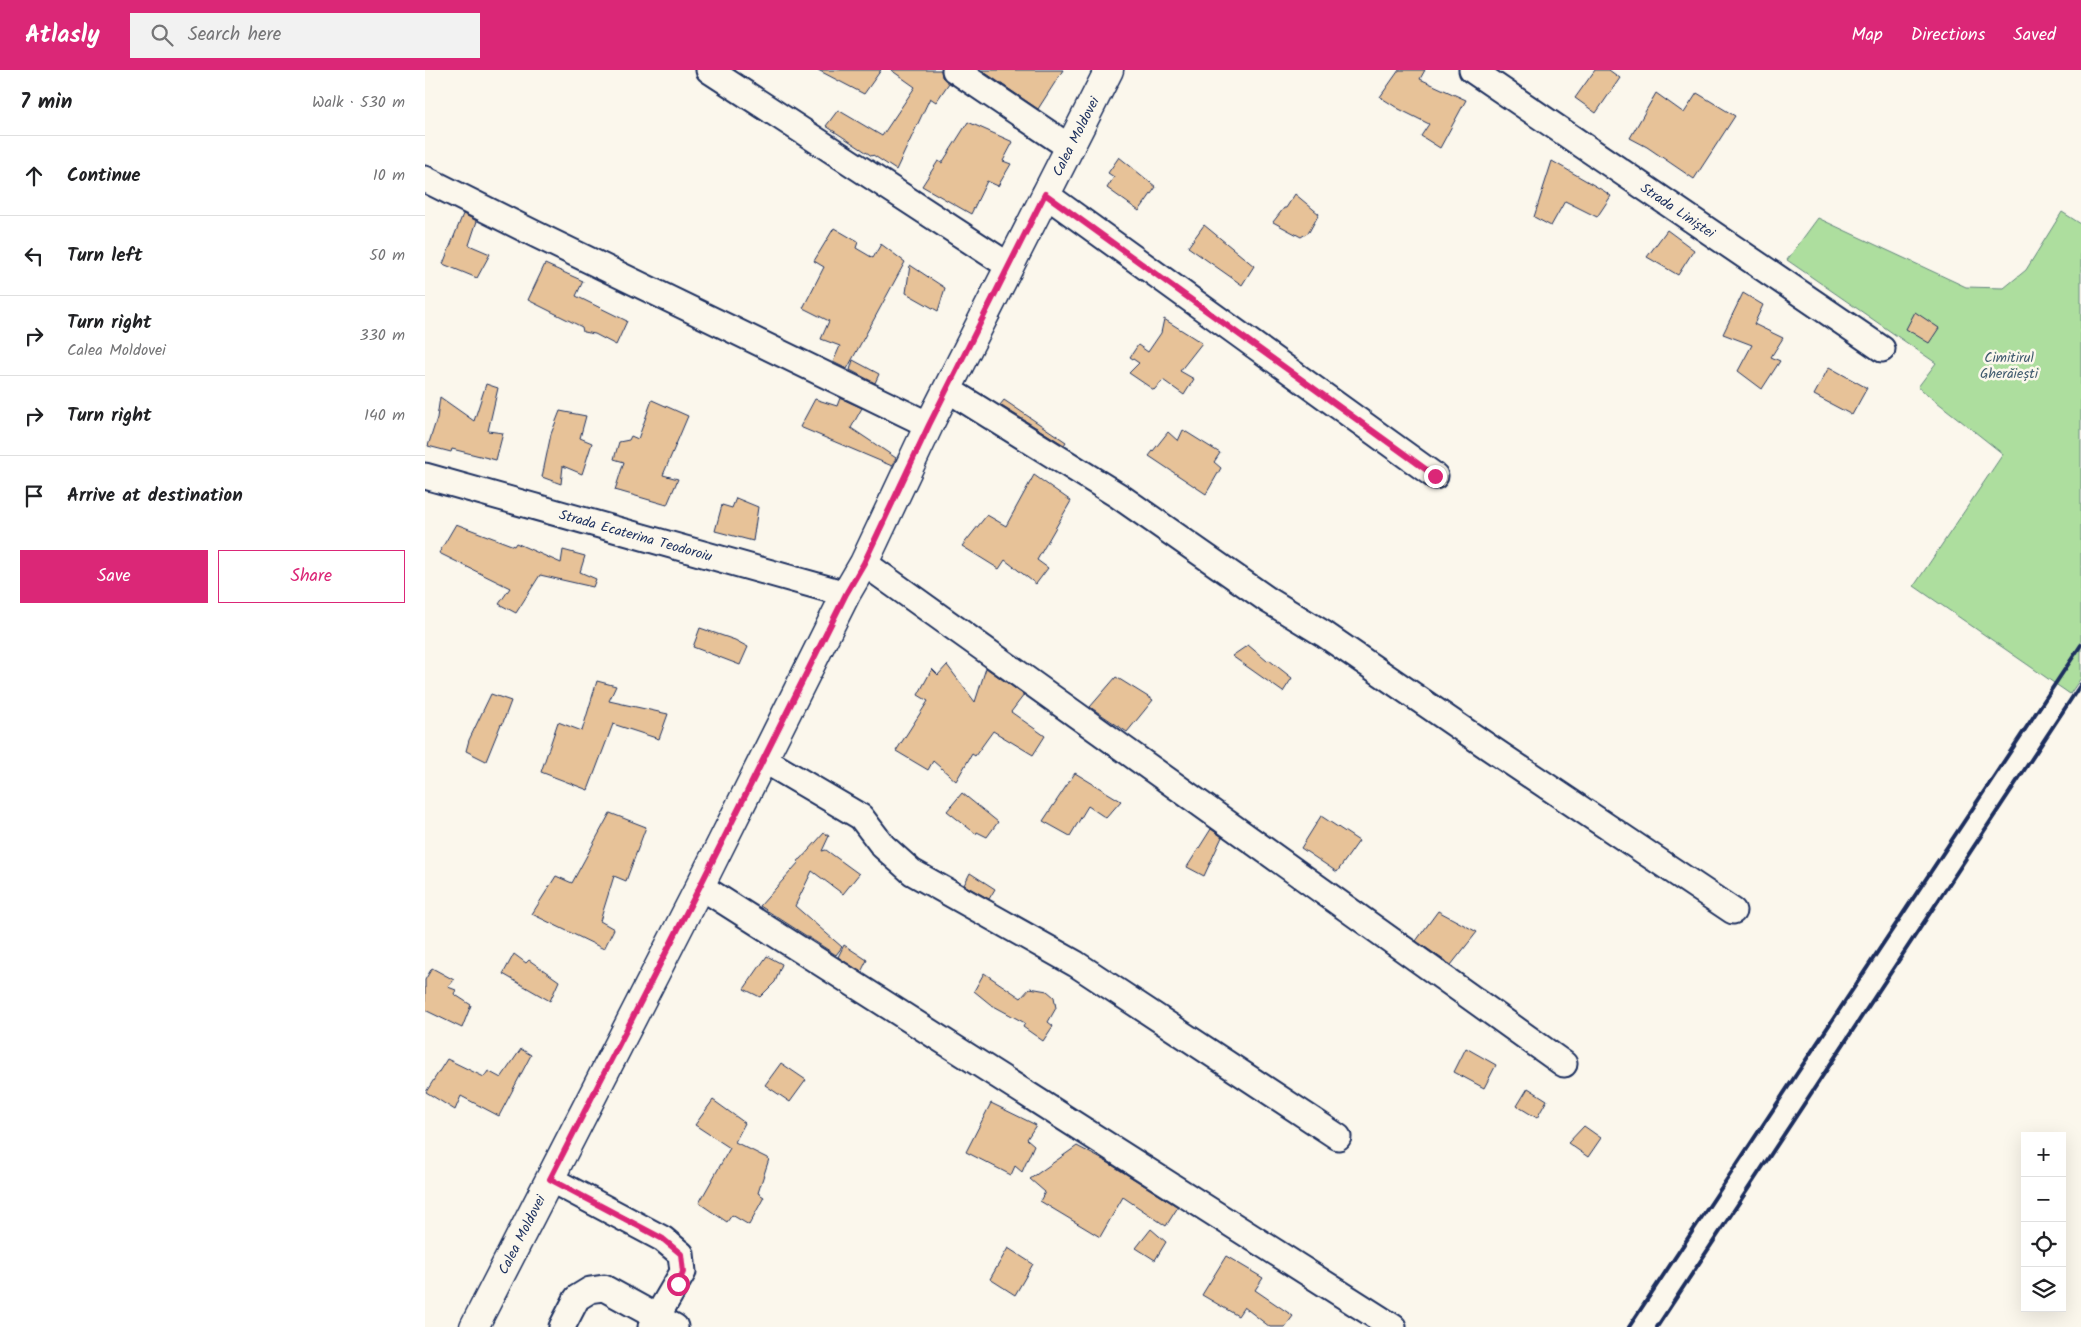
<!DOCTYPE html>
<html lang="en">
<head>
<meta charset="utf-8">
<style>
  :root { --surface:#fff; --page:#f2f2f2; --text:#202124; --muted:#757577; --line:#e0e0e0; --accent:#db2777 }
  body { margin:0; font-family:Kalam,sans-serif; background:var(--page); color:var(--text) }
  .controls { position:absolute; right:15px; bottom:15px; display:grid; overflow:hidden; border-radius:0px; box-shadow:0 5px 20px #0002 }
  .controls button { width:45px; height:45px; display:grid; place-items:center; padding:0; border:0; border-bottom:1px solid var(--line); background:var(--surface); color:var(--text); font:25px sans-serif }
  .stop { position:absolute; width:15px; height:15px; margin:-11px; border:4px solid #db2777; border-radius:50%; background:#fff }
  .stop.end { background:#db2777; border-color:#fff; box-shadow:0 1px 5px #0008 }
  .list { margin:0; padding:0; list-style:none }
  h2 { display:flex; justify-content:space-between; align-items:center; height:65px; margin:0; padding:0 20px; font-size:21px }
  h2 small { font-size:16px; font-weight:400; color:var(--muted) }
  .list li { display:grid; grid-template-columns:32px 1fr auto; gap:15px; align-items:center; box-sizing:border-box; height:80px; padding:0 20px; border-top:1px solid var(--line) }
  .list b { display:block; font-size:19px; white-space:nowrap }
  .list p { margin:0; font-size:16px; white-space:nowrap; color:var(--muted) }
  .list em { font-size:16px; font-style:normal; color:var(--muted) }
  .actions { display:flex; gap:10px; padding:15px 20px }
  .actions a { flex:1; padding:11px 0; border:1px solid var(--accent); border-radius:0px; text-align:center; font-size:18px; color:var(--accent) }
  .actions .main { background:var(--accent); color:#fff }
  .icon { flex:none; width:28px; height:28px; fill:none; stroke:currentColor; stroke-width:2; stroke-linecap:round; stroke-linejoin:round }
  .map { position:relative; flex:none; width:1656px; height:1257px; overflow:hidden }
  header { display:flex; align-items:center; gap:30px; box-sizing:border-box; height:70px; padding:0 25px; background:var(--accent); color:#fff }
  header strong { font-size:24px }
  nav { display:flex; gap:28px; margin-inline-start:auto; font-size:18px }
  .search { width:350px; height:45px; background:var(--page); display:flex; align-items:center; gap:12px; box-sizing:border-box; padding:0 18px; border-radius:0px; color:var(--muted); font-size:19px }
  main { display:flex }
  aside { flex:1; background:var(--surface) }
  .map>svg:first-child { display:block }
</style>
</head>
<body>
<header>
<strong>Atlasly</strong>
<div class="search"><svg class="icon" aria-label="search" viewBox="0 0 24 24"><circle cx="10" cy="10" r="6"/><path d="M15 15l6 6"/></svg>Search here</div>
<nav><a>Map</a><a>Directions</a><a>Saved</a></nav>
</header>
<main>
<aside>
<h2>7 min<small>Walk · 530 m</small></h2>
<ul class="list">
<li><svg class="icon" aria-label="ahead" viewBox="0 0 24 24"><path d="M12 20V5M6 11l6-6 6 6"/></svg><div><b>Continue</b></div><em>10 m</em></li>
<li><svg class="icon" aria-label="left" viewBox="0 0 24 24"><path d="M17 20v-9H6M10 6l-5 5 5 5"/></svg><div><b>Turn left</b></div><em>50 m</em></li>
<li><svg class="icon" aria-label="right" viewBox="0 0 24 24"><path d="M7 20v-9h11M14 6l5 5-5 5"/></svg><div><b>Turn right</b><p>Calea Moldovei</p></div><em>330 m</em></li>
<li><svg class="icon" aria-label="right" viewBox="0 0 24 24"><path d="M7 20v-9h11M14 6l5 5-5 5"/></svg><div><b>Turn right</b></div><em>140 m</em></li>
<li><svg class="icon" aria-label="arrive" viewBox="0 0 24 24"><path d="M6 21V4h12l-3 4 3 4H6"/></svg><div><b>Arrive at destination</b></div></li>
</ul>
<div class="actions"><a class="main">Save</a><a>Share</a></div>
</aside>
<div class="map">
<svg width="1656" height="1257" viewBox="0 0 1656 1257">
  <rect width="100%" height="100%" fill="#fbf7ec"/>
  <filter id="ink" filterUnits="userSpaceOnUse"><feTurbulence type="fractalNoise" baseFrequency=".02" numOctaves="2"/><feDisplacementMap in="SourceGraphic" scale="10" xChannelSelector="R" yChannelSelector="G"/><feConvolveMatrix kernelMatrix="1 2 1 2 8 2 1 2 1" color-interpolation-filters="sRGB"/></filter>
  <g filter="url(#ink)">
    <path fill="#adde9e" stroke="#64867e" d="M 1637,142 L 1656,154 L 1656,608 L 1645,624 L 1489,516 L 1578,384 L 1493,317 L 1511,293 L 1362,190 L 1393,148 L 1541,217 L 1579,218 L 1601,200 Z"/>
    <path fill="#e7c298" stroke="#1b2f5e" d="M 393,0 L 456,0 L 439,24 Z
      M 466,0 L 516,0 L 517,7 L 524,13 L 511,32 L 505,28 L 471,100 L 448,85 L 447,86 L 401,56 L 413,40 L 457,66 L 490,17 Z
      M 556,0 L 638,0 L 613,39 Z
      M 974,0 L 1000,0 L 995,9 L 1041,30 L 1015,78 L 996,66 L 1004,54 L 974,39 L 955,27 Z
      M 1170,0 L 1184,0 L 1195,8 L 1171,43 L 1150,28 Z
      M 1231,23 L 1259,43 L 1272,23 L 1310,46 L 1269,109 L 1222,77 L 1205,68 Z
      M 543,52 L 588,72 L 578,91 L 586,94 L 573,116 L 562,111 L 546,144 L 497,116 L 513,91 L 517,93 Z
      M 694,87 L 731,117 L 714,141 L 682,118 L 689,107 L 683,103 Z
      M 1127,91 L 1179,121 L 1186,126 L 1172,147 L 1140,131 L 1126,156 L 1109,147 Z
      M 870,124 L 894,144 L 884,162 L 876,167 L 848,152 L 859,138 L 861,138 Z
      M 38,144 L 52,151 L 44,175 L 65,184 L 52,208 L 18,194 Z
      M 779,155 L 829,196 L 817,215 L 763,177 Z
      M 409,158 L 433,172 L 431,178 L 448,188 L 456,174 L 480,192 L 422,299 L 408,292 L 415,276 L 396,269 L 404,251 L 378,238 L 399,197 L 389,191 Z
      M 1242,160 L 1269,180 L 1253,205 L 1222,187 Z
      M 120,194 L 158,211 L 151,226 L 202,251 L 191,275 L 170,264 L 158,262 L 157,257 L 103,230 Z
      M 485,195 L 520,218 L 513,241 L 481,223 Z
      M 1318,223 L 1338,235 L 1329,254 L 1358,268 L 1346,287 L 1355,291 L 1337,319 L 1313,301 L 1327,275 L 1298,264 Z
      M 1490,242 L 1514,258 L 1504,273 L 1481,259 Z
      M 739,249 L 777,273 L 755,301 L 769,309 L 759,325 L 738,310 L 729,320 L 704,303 L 714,293 L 705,287 L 713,275 L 723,282 L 736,263 Z
      M 428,290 L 454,304 L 450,313 L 425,300 Z
      M 1404,297 L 1442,318 L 1427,345 L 1389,325 Z
      M 61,314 L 73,318 L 63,361 L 78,363 L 71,390 L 27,379 L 26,382 L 3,376 L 12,348 L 15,327 L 49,351 Z
      M 415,328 L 437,338 L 426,358 L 471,388 L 467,396 L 375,357 L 390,329 L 412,336 Z
      M 227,330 L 263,346 L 238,405 L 253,409 L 242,435 L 190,420 L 199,392 L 189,389 L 194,372 L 204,370 L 206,366 L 213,369 Z
      M 579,330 L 641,372 L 639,375 L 575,335 Z
      M 135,341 L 161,346 L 155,368 L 167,373 L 157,404 L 138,396 L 136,414 L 117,407 L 126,364 Z
      M 758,360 L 795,383 L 789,392 L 796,398 L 781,424 L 724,386 L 743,362 L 753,371 Z
      M 609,405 L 646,431 L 612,490 L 623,498 L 611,514 L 580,490 L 574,499 L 537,476 L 562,445 L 581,456 Z
      M 311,428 L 333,437 L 328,471 L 290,461 L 297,435 L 307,438 Z
      M 31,454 L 89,476 L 91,473 L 136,493 L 138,480 L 160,486 L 155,502 L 171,509 L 168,517 L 115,505 L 91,543 L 74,534 L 85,518 L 14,483 Z
      M 275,558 L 310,570 L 323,577 L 315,595 L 268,577 Z
      M 823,575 L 842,591 L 844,590 L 867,608 L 858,622 L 807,586 Z
      M 522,595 L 550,632 L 561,598 L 599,625 L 586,642 L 620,666 L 608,685 L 568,661 L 550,686 L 547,684 L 531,711 L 508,691 L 503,700 L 471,681 L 503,631 L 493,625 L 507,599 L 513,605 Z
      M 691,607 L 728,630 L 702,662 L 665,637 Z
      M 172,611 L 191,616 L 184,631 L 243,644 L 234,669 L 188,654 L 163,720 L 116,702 L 133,652 L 157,661 Z
      M 66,624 L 86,631 L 77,655 L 76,654 L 61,691 L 41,681 L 44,670 Z
      M 650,703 L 696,731 L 681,748 L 663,736 L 645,766 L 618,751 Z
      M 537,723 L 573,752 L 562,767 L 552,762 L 551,764 L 522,741 Z
      M 185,743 L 221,757 L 201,811 L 189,806 L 175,851 L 189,859 L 179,879 L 107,844 L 131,806 L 147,813 Z
      M 896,746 L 934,771 L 912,802 L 876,778 Z
      M 786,759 L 797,767 L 779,806 L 762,797 Z
      M 399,763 L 404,766 L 397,781 L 401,780 L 434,804 L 418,824 L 387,801 L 370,836 L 417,877 L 411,885 L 335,836 L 374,792 L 372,791 L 376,789 Z
      M 545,803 L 570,819 L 564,829 L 539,815 Z
      M 1013,841 L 1052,862 L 1026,895 L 991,871 Z
      M 419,875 L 442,890 L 436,902 L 413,887 Z
      M 89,884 L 101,893 L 104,890 L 134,911 L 125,931 L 78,904 Z
      M 342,886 L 357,894 L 350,912 L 335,927 L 319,919 Z
      M 7,898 L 29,910 L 23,917 L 31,920 L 29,924 L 46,935 L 37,958 L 0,940 L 0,910 Z
      M 559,903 L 596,928 L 605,918 L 622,921 L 629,927 L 631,938 L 623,952 L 628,956 L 618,971 L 598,957 L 600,953 L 565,934 L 549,921 Z
      M 1041,978 L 1071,995 L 1059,1018 L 1029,1002 Z
      M 96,979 L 106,985 L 74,1046 L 36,1026 L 30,1040 L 1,1022 L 22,989 L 59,1007 L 63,1001 L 76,1008 Z
      M 356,993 L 381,1010 L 365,1032 L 340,1015 Z
      M 1103,1018 L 1122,1030 L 1112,1048 L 1092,1036 Z
      M 288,1030 L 320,1053 L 310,1072 L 344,1089 L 333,1123 L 339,1127 L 324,1155 L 307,1145 L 302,1152 L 274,1133 L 305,1078 L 270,1055 Z
      M 566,1033 L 611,1055 L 602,1069 L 609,1075 L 597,1102 L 590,1096 L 586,1105 L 541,1082 Z
      M 1159,1056 L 1176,1068 L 1163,1087 L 1143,1073 Z
      M 652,1076 L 682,1092 L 753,1137 L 741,1156 L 698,1127 L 675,1167 L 615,1131 L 620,1122 L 605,1109 Z
      M 726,1159 L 741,1172 L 730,1190 L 711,1178 Z
      M 583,1178 L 608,1194 L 590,1225 L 565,1209 Z
      M 801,1186 L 838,1208 L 830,1220 L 868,1246 L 860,1257 L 845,1257 L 819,1237 L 813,1246 L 777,1225 Z"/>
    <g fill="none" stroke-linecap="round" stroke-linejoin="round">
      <g stroke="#1b2f5e" stroke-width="29">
        <g id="minor">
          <path d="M 284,0 L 584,196"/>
          <path d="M 530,0 L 644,77"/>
          <path id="s1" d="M 1047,0 L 1457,279"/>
          <path d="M 0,109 L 110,164 L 504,355"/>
          <path d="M 620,124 L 1010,406"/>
          <path d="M 522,319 L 694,426 L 843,530 L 899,564 L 1062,676 L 1308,841"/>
          <path id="s2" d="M 0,406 L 421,524"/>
          <path d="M 439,493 L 1139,994"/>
          <path d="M 339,690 L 436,747 L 458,776 L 487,802 L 651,894 L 913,1067"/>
          <path d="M 275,816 L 968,1257"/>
          <path d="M 125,1109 L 238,1169 L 256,1184 L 258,1202 L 226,1257"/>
          <path d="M 137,1257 L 152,1228 L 165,1220 L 179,1218 L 250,1257"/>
        </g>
      </g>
      <g stroke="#1b2f5e" stroke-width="31">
        <g id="major">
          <path id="s3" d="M 49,1257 L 275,816 L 421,524 L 439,493 L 504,355 L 684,0"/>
        </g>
      </g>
      <use href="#minor" stroke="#fbf7ec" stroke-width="25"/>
      <use href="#major" stroke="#fbf7ec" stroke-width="28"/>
      <path stroke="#1b2f5e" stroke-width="4" d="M 1204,1257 L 1656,575
        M 1232,1257 L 1656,614"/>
    </g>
  </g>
  <g fill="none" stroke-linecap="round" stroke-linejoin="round" filter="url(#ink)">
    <path stroke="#db2777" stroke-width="6" d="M 253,1214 L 258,1202 L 256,1184 L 238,1169 L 125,1109 L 275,816 L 421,524 L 439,493 L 504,355 L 620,124 L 1010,406"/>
  </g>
  <g text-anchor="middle" stroke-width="5" stroke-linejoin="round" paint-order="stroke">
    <g font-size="14" fill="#1b2f5e" stroke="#fbf7ec">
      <text dy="5" stroke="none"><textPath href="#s3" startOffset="1334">Calea Moldovei</textPath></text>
      <text dy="5" stroke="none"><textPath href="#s1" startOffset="249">Strada Liniștei</textPath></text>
      <text dy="5" stroke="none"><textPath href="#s2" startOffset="219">Strada Ecaterina Teodoroiu</textPath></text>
      <text dy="5" stroke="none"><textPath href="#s3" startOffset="104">Calea Moldovei</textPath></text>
    </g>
    <g font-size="14" fill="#405b6e" stroke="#fbf7ec">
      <text x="1584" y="292">Cimitirul<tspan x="1584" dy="16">Gherăiești</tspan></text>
    </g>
  </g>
</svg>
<div class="controls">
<button>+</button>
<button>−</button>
<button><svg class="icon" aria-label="locate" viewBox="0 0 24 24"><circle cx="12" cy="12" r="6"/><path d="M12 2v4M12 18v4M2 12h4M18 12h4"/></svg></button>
<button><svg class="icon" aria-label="layers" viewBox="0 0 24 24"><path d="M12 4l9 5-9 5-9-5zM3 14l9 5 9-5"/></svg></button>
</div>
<div class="stop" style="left:253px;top:1214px"></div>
<div class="stop end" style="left:1010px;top:406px"></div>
</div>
</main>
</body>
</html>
